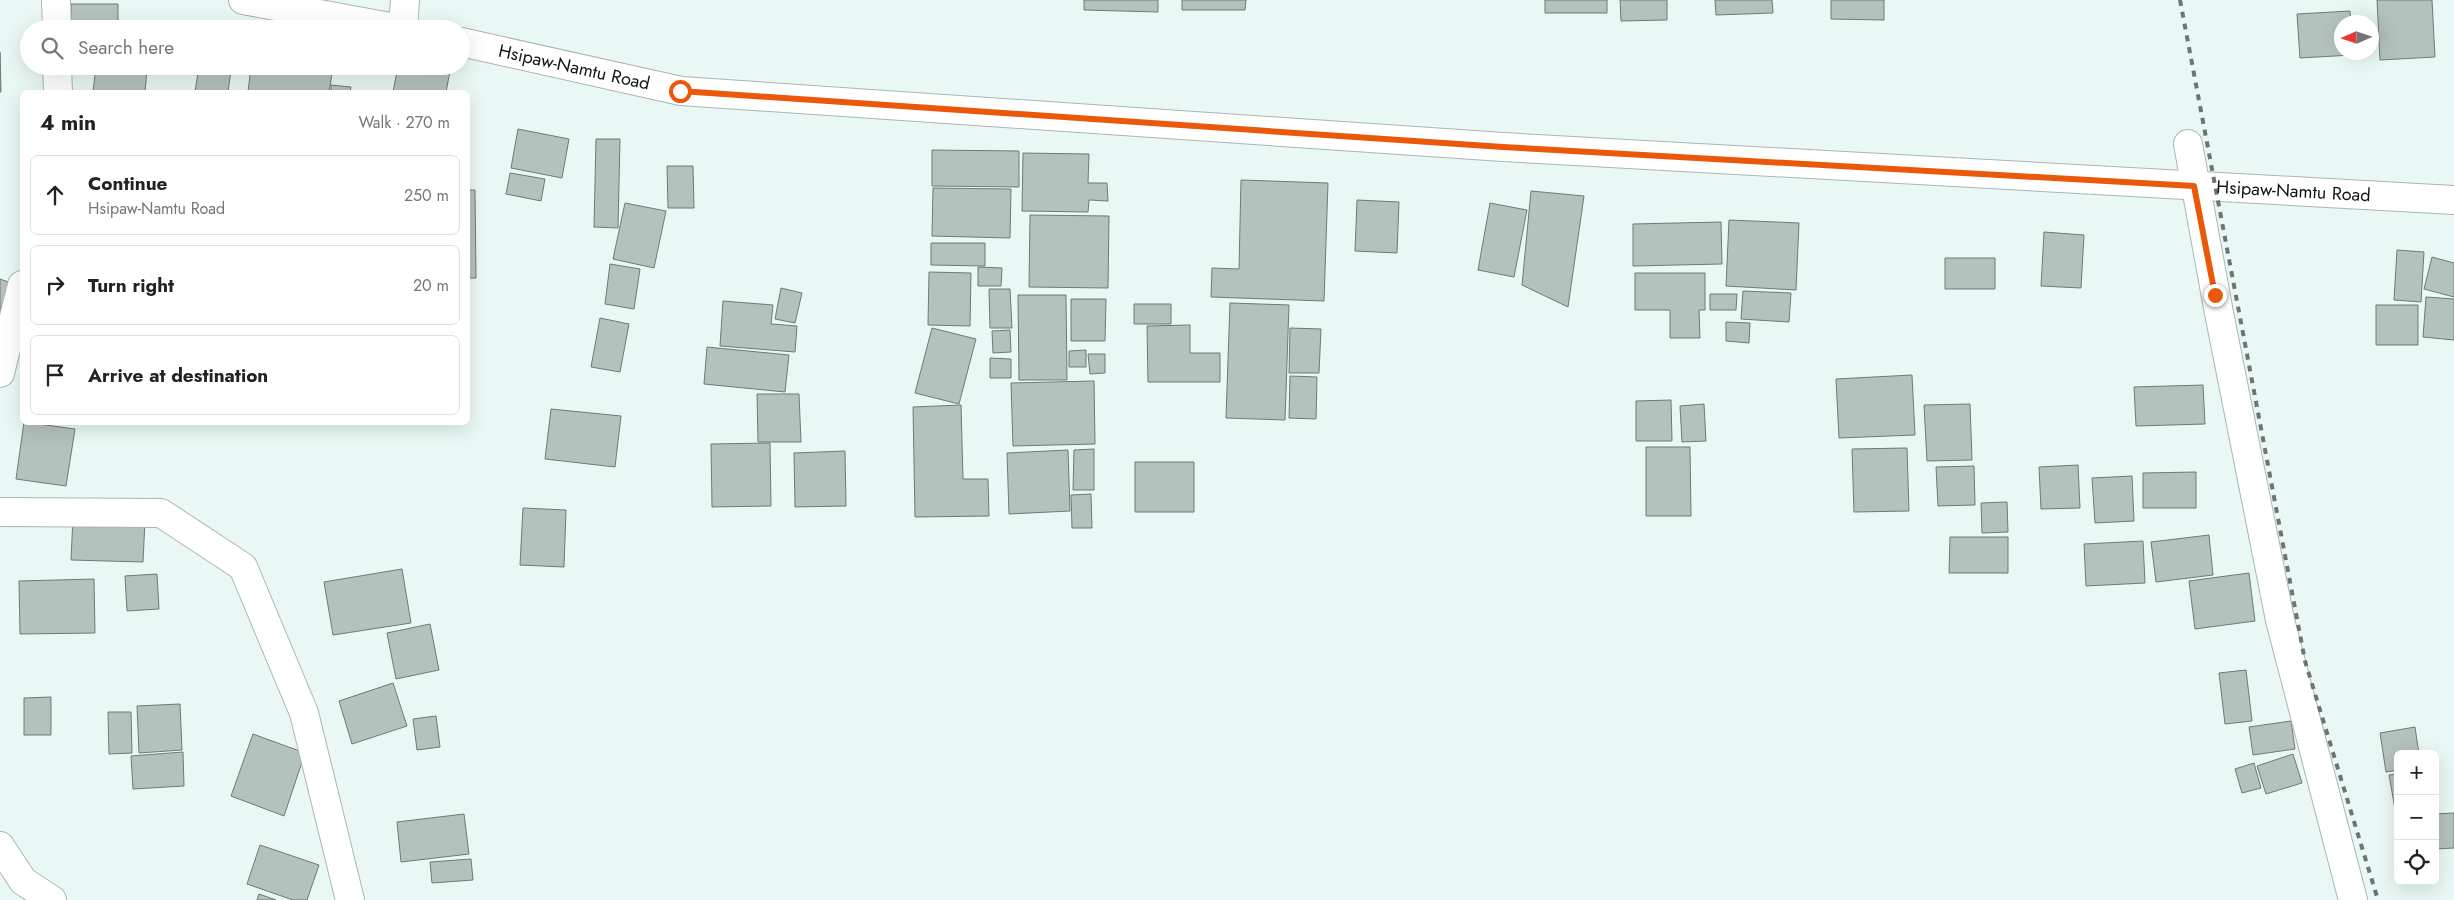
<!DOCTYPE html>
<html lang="en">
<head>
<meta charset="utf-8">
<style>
  :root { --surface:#fff; --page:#f6f6f6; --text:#222; --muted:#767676; --line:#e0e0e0 }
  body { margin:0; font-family:Jost,sans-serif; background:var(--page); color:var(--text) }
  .controls { position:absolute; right:15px; bottom:15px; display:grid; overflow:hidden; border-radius:8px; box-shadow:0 5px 20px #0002 }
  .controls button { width:45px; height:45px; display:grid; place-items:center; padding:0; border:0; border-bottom:1px solid var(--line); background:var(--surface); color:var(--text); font:25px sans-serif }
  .compass { position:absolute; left:2334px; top:15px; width:45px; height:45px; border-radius:50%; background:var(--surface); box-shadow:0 5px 20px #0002; rotate:267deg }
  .stop { position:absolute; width:15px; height:15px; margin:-11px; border:4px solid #ea580c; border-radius:50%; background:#fff }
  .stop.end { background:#ea580c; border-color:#fff; box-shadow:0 1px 5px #0008 }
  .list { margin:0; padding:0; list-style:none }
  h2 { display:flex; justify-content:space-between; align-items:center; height:65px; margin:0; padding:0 20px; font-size:21px }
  h2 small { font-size:16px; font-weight:400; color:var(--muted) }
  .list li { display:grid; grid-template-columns:32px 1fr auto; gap:15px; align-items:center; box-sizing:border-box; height:80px; margin:0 10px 10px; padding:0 10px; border:1px solid var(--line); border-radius:8px }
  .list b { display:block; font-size:19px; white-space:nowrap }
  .list p { margin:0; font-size:16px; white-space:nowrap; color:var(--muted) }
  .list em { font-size:16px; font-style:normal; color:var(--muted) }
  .icon { flex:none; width:28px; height:28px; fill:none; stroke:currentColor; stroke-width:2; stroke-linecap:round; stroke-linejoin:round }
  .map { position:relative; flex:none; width:2454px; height:900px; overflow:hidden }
  .search { position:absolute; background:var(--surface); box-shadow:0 5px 20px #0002; left:20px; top:20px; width:450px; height:55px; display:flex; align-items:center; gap:12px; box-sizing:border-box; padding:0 18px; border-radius:28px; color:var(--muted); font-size:19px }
  .panel { position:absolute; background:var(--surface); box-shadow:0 5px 20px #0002; left:20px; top:90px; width:450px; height:335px; border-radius:8px }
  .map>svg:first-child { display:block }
</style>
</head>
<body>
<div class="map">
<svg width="2454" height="900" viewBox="0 0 2454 900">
  <rect width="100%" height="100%" fill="#e9f8f4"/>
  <path fill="#b4c2be" stroke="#6d7b77" d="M 1084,0 L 1158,0 L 1158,12 L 1084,10 Z
    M 1182,0 L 1246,0 L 1245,10 L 1182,10 Z
    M 1545,0 L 1607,0 L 1607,13 L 1545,13 Z
    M 1620,0 L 1667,0 L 1667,20 L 1621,21 Z
    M 1715,0 L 1772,0 L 1773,13 L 1716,15 Z
    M 1831,0 L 1884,0 L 1884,20 L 1831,19 Z
    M 2377,0 L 2432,0 L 2435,57 L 2380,60 Z
    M 71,4 L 118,4 L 118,29 L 71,29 Z
    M 2350,11 L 2351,22 L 2342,22 L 2342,52 L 2352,52 L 2352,55 L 2300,58 L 2297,14 Z
    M 0,52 L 1,92 L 0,92 Z
    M 96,66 L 147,70 L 145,92 L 93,92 Z
    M 199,66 L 231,70 L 228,92 L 195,92 Z
    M 251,66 L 332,74 L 329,92 L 248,92 Z
    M 398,66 L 451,66 L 446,92 L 393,92 Z
    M 331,85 L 351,87 L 350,92 L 331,92 Z
    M 518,129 L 569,139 L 562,178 L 511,168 Z
    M 596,139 L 620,139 L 618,228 L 594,227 Z
    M 932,150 L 1019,151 L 1019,187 L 932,186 Z
    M 1023,153 L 1089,154 L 1088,183 L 1107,183 L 1108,201 L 1089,200 L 1088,212 L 1022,211 Z
    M 667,166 L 693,166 L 694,208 L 668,208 Z
    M 510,173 L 545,179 L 541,201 L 506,194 Z
    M 1241,180 L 1328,183 L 1324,301 L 1211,297 L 1212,268 L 1239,269 Z
    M 933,188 L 1011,189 L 1010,238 L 932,236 Z
    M 468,190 L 475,190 L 476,278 L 468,278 Z
    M 1531,191 L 1584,196 L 1568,307 L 1522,285 Z
    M 1357,200 L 1399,202 L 1397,253 L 1355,251 Z
    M 625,203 L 666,211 L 654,268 L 613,259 Z
    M 1490,203 L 1527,210 L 1514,277 L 1478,270 Z
    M 1030,215 L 1109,216 L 1108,288 L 1029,287 Z
    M 1729,220 L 1799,223 L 1796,290 L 1726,286 Z
    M 1721,222 L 1722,264 L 1633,266 L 1633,224 Z
    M 2044,232 L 2084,235 L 2081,288 L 2041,286 Z
    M 931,243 L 985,243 L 985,266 L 931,265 Z
    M 2397,250 L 2424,252 L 2421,302 L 2394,300 Z
    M 2432,257 L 2454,263 L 2454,297 L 2424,289 Z
    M 1945,258 L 1995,258 L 1995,289 L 1945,289 Z
    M 610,264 L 640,269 L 634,309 L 605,304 Z
    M 978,267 L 1002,268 L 1001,286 L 978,286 Z
    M 929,272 L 971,273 L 970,326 L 928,325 Z
    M 1635,273 L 1705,273 L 1705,310 L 1699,310 L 1700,338 L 1670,338 L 1670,310 L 1635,310 Z
    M 0,279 L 11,283 L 0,311 Z
    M 781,288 L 802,293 L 795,323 L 775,319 Z
    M 989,289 L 1010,289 L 1012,328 L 990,328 Z
    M 1743,291 L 1791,293 L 1789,322 L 1741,319 Z
    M 1710,294 L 1737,294 L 1736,310 L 1710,310 Z
    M 1018,295 L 1066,295 L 1067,380 L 1019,380 Z
    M 2426,297 L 2454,299 L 2454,340 L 2423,337 Z
    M 1071,299 L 1106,299 L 1105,341 L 1071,341 Z
    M 723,301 L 773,305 L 771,324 L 797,326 L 795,352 L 720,346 Z
    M 1230,303 L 1289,305 L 1285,420 L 1226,418 Z
    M 1134,304 L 1171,304 L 1171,324 L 1134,324 Z
    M 2376,305 L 2418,305 L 2418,345 L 2376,345 Z
    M 600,318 L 629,324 L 620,372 L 591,367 Z
    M 1726,322 L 1750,323 L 1749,343 L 1726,341 Z
    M 1190,325 L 1190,353 L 1220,353 L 1220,382 L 1148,382 L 1147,326 Z
    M 932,328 L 976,339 L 959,404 L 915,393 Z
    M 1290,328 L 1321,329 L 1319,373 L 1289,373 Z
    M 1010,330 L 1011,352 L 993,353 L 992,331 Z
    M 707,347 L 789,355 L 785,392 L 704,384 Z
    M 1086,350 L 1086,367 L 1069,367 L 1069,351 Z
    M 1088,354 L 1105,354 L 1105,373 L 1090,374 Z
    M 990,358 L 1011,359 L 1011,378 L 990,378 Z
    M 1912,375 L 1915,435 L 1839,438 L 1836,379 Z
    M 1290,376 L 1317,377 L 1316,419 L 1289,418 Z
    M 1094,381 L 1095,444 L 1013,446 L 1011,383 Z
    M 2203,385 L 2205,424 L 2136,426 L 2134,387 Z
    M 757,394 L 799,394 L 801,442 L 758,442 Z
    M 1671,400 L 1672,441 L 1636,441 L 1636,401 Z
    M 1704,404 L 1706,441 L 1682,442 L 1680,406 Z
    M 1970,404 L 1972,460 L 1927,461 L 1924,405 Z
    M 961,405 L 963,479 L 988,479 L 989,516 L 915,517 L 913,407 Z
    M 551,409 L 621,416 L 615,467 L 545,459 Z
    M 24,422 L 75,429 L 66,486 L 16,479 Z
    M 406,422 L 449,422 L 406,424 Z
    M 770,443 L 771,506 L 712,507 L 711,444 Z
    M 1646,447 L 1690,447 L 1691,516 L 1646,516 Z
    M 1907,448 L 1909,511 L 1854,512 L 1852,449 Z
    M 1094,449 L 1094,490 L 1073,490 L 1074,450 Z
    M 1068,450 L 1070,511 L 1009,514 L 1007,453 Z
    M 845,451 L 846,506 L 795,507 L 794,453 Z
    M 1135,462 L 1194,462 L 1194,512 L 1135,512 Z
    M 2078,465 L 2080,508 L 2041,509 L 2039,467 Z
    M 1974,466 L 1975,505 L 1938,506 L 1936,467 Z
    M 2196,472 L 2196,508 L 2143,508 L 2143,473 Z
    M 2132,476 L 2134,521 L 2095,523 L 2092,478 Z
    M 1091,494 L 1092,528 L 1072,528 L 1071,495 Z
    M 2007,502 L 2008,532 L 1982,533 L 1981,503 Z
    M 523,508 L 566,510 L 564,567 L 520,565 Z
    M 73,517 L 145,520 L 143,562 L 71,560 Z
    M 2209,535 L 2213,575 L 2156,582 L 2151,542 Z
    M 1950,537 L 2008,537 L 2008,573 L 1949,573 Z
    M 2143,541 L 2145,583 L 2086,586 L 2084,544 Z
    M 402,569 L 411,623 L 333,635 L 324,582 Z
    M 2249,573 L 2255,621 L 2195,629 L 2189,581 Z
    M 157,574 L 159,609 L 127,611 L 125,576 Z
    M 94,579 L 95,633 L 20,634 L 19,581 Z
    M 430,624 L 439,670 L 396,679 L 387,633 Z
    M 2246,670 L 2252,721 L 2225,724 L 2219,673 Z
    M 393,683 L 407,726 L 352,744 L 339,701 Z
    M 51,697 L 51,735 L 24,735 L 24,698 Z
    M 180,704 L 182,750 L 139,753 L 137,706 Z
    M 108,712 L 131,712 L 132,753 L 109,754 Z
    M 436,716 L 440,747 L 417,750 L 413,719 Z
    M 2291,721 L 2295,749 L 2253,755 L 2249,727 Z
    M 2415,727 L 2419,754 L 2398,754 L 2398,770 L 2386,772 L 2380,733 Z
    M 253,734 L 305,753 L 284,816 L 231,796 Z
    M 183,752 L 184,786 L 133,789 L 131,756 Z
    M 2293,754 L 2302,783 L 2266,794 L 2257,766 Z
    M 2254,763 L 2261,788 L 2242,793 L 2235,769 Z
    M 2398,774 L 2398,809 L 2395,809 L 2389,775 Z
    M 2454,813 L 2454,848 L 2435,849 L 2435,814 Z
    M 464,814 L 469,854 L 401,862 L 397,822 Z
    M 260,845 L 319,865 L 307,900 L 293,900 L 247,884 Z
    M 471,859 L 473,880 L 432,883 L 430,862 Z
    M 259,894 L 276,900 L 257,900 Z"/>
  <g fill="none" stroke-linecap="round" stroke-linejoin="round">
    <g stroke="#a9b7b4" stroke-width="30">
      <path id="minor" d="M 56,0 L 57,29
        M 403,29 L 405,0
        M 57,66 L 58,92
        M 2188,144 L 2219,313 L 2280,620 L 2353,900
        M 0,373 L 22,285
        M 0,512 L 161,513 L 243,567 L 304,713 L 350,900
        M 0,846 L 23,881 L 52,900"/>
    </g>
    <g stroke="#a9b7b4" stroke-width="30">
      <g id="major">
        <path d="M 243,0 L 401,29"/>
        <path id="s1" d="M 461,42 L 681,91 L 1503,147 L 2454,200"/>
      </g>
    </g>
    <use href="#minor" stroke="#fff" stroke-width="28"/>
    <use href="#major" stroke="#fff" stroke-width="28"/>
    <path stroke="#6c7573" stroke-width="4" stroke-dasharray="6 6" stroke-linecap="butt" d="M 2180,0 L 2305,661 L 2378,900"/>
  </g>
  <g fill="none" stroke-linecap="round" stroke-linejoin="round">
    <path stroke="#ea580c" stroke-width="6" d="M 680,91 L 1503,147 L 2194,186 L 2215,295"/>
  </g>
  <g text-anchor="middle" stroke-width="4.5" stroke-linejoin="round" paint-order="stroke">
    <g font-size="18" fill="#101514" stroke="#fff">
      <text dy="6" stroke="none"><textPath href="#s1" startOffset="116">Hsipaw-Namtu Road</textPath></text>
      <text dy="6" stroke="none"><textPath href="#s1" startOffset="1841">Hsipaw-Namtu Road</textPath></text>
    </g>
  </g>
</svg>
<div class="controls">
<button>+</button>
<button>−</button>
<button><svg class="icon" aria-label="locate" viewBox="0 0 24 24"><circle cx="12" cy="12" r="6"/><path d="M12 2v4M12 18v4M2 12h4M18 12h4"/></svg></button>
</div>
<svg class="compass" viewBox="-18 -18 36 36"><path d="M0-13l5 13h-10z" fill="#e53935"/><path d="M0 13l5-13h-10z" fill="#767676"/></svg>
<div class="stop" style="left:680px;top:91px"></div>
<div class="stop end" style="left:2215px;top:295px"></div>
<div class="search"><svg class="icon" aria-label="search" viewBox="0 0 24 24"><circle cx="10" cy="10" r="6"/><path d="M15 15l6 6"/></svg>Search here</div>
<section class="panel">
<h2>4 min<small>Walk · 270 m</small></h2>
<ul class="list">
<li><svg class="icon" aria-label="ahead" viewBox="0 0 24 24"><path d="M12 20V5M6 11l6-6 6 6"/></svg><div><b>Continue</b><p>Hsipaw-Namtu Road</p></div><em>250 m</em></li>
<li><svg class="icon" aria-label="right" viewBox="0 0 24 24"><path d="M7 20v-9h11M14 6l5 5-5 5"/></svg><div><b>Turn right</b></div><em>20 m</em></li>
<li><svg class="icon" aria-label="arrive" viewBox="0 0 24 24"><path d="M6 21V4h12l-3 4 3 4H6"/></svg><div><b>Arrive at destination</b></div></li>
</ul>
</section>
</div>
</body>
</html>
